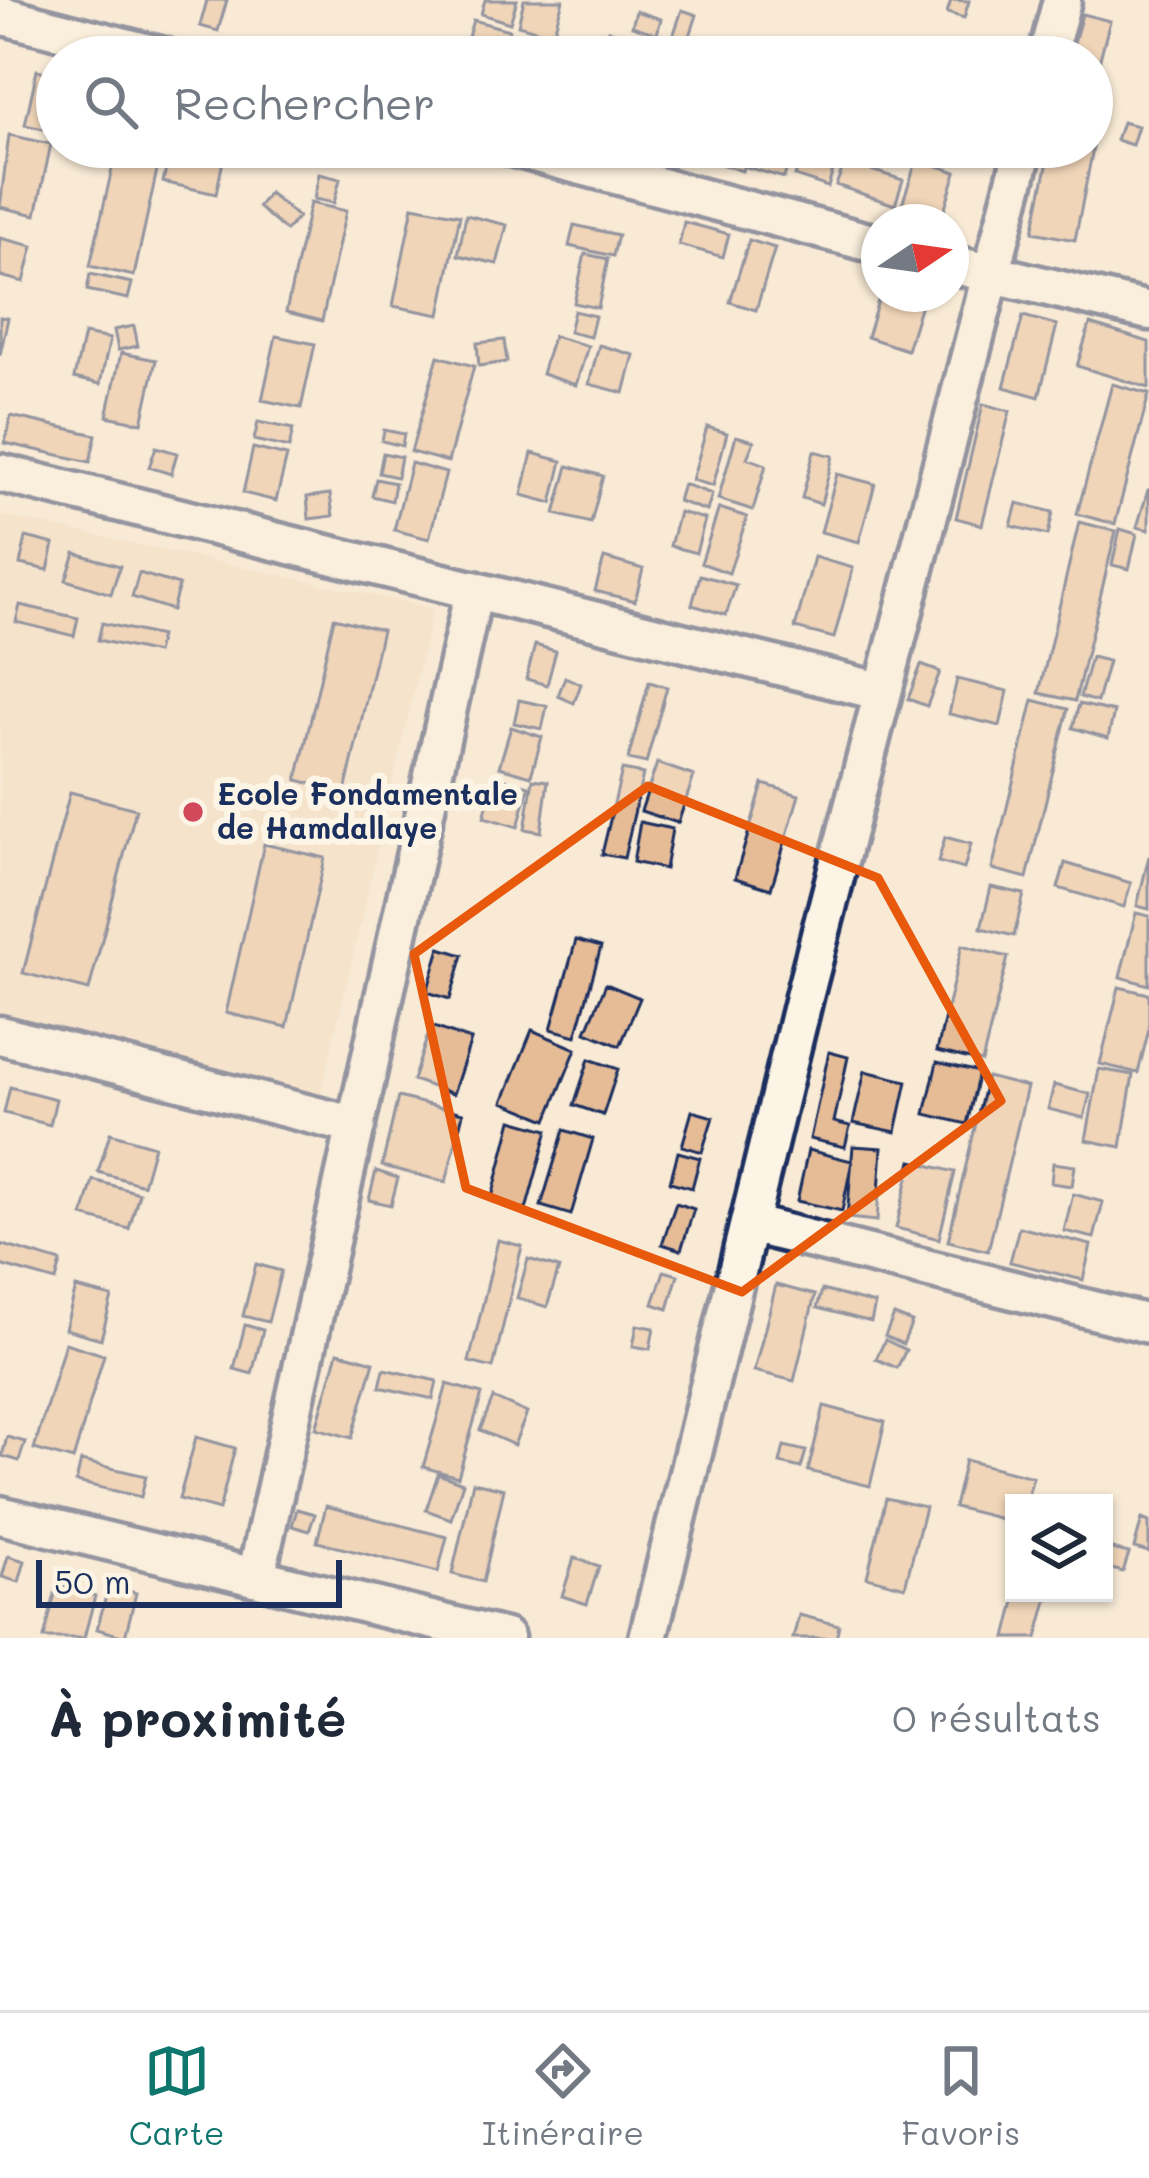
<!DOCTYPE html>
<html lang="fr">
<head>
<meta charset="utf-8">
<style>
  :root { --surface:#fff; --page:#f6f6f7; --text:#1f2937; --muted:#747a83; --line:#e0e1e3; --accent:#0f766e }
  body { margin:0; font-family:Mali,sans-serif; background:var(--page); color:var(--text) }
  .controls { position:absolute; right:36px; bottom:36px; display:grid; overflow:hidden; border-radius:0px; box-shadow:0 3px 9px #0004 }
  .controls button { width:108px; height:108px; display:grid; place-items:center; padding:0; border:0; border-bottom:3px solid var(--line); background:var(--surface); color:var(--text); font:60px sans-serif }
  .compass { position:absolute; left:861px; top:204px; width:108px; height:108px; border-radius:50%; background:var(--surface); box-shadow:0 3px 9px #0004; rotate:77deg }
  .scale { position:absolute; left:36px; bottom:30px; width:306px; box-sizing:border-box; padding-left:12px; border:6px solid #1b2f5e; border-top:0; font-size:33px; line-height:42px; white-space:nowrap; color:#1b2f5e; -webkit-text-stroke:9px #fcf5e5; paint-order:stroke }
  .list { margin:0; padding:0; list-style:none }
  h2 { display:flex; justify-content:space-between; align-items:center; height:156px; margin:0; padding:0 48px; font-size:51px }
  h2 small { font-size:39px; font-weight:400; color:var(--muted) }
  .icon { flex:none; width:66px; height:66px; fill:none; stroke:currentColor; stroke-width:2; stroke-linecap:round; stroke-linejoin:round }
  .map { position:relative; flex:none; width:1149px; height:1638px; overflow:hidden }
  .search { position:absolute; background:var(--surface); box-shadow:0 3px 9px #0004; left:36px; right:36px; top:36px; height:132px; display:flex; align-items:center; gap:30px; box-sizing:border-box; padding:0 42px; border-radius:66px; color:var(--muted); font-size:45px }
  .sheet { height:372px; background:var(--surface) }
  nav { display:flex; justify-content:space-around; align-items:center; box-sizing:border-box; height:168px; border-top:3px solid var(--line); background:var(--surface); font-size:33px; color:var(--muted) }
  nav a { display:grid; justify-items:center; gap:6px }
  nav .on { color:var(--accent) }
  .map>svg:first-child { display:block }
</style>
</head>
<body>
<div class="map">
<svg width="1149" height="1638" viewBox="0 0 1149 1638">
  <rect width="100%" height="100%" fill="#f8ead5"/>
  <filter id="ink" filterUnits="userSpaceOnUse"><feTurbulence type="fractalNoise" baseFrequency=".00833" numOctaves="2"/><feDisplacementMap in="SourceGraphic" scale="24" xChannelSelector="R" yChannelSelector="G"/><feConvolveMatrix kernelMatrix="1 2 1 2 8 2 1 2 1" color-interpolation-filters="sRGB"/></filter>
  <g filter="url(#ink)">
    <path fill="#f3dcc2" d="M 0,515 L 433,608 L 320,1098 L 0,1016 Z"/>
    <path fill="#e6bc96" stroke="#1b2f5e" stroke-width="3" d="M 207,0 L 227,0 L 218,31 L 200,26 Z
      M 485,0 L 517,0 L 510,23 L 481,14 Z
      M 524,0 L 563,0 L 553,35 L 518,25 Z
      M 951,0 L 969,1 L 964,18 L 947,13 Z
      M 682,10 L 697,15 L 683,57 L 675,57 L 667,54 Z
      M 636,11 L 661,19 L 657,34 L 632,26 Z
      M 1082,14 L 1110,21 L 1092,89 L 1092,57 L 1070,57 Z
      M 473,20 L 509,30 L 501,57 L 462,57 Z
      M 608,30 L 660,47 L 657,57 L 600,57 Z
      M 516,34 L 555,45 L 552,57 L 510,57 Z
      M 37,70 L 57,75 L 57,132 L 25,125 Z
      M 1122,122 L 1138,126 L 1132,145 L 1116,140 Z
      M 9,135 L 51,144 L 36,215 L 0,207 Z
      M 1092,137 L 1095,138 L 1075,240 L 1033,232 L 1051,147 L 1092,147 Z
      M 117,147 L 162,147 L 134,276 L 90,266 Z
      M 171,147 L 226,147 L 216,194 L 163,182 Z
      M 670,147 L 749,147 L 742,171 Z
      M 749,147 L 791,154 L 784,178 L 743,166 Z
      M 801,157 L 834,167 L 828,187 L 795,176 Z
      M 917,159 L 956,172 L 941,220 L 901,207 Z
      M 845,162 L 903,180 L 895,205 L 836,185 Z
      M 319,174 L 340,179 L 334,203 L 314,199 Z
      M 269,193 L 298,217 L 286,231 L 258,207 Z
      M 310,203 L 346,211 L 322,321 L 286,312 Z
      M 413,206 L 460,215 L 440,315 L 393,306 Z
      M 466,215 L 507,225 L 497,264 L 458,255 Z
      M 684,222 L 729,234 L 723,257 L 679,245 Z
      M 574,225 L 618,235 L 613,256 L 569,246 Z
      M 0,238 L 33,246 L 24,282 L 0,276 Z
      M 749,240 L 775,248 L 756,310 L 730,302 Z
      M 585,254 L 608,259 L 598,308 L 574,303 Z
      M 90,274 L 132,283 L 128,299 L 87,290 Z
      M 880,294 L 924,294 L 907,350 L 867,337 Z
      M 574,311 L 595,316 L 590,337 L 569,332 Z
      M 1023,316 L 1057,325 L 1039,397 L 1004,387 Z
      M 0,317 L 8,318 L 0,355 Z
      M 1090,324 L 1149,342 L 1149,388 L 1077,366 Z
      M 134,326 L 138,346 L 118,350 L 114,330 Z
      M 84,334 L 110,339 L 100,384 L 74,378 Z
      M 276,336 L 315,344 L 301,408 L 262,400 Z
      M 553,336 L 588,346 L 576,385 L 542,374 Z
      M 504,340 L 507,362 L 479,366 L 477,343 Z
      M 599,345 L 634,355 L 624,393 L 589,384 Z
      M 121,353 L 156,360 L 142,423 L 107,416 Z
      M 438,356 L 474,366 L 448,462 L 411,452 Z
      M 1112,384 L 1149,394 L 1115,524 L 1077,514 Z
      M 983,404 L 1010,411 L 982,525 L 956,518 Z
      M 11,416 L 96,435 L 90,462 L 5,443 Z
      M 258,422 L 293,429 L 289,448 L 254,440 Z
      M 707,427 L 727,433 L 713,486 L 692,480 Z
      M 384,430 L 404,434 L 402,446 L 382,441 Z
      M 736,436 L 754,441 L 747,458 L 766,465 L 753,510 L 718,499 Z
      M 156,447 L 177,453 L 171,474 L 149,467 Z
      M 253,448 L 287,456 L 276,501 L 243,493 Z
      M 814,451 L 833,456 L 821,504 L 802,498 Z
      M 383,453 L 401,457 L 397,477 L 379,473 Z
      M 532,453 L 562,461 L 552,503 L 522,495 Z
      M 411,463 L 446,473 L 429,539 L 394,530 Z
      M 568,466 L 603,476 L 591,523 L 555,514 Z
      M 837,474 L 875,484 L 859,542 L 821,532 Z
      M 376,479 L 395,483 L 392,501 L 372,496 Z
      M 683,484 L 712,494 L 707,511 L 678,501 Z
      M 1148,490 L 1149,490 L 1149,530 L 1137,527 Z
      M 330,494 L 333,516 L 309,519 L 307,497 Z
      M 1017,503 L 1053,512 L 1048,535 L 1011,526 Z
      M 719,508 L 747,517 L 729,573 L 701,563 Z
      M 679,512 L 705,519 L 696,553 L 670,546 Z
      M 1079,522 L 1116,531 L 1075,701 L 1039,693 Z
      M 1120,529 L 1137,534 L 1129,569 L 1112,565 Z
      M 26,537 L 54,544 L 48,570 L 20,564 Z
      M 75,553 L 120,566 L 111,594 L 66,580 Z
      M 814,557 L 853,568 L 834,638 L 795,628 Z
      M 604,558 L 643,569 L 635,601 L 595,591 Z
      M 139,573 L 179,585 L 172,610 L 132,597 Z
      M 700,575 L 736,585 L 726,615 L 692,605 Z
      M 20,605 L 78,618 L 74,636 L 16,622 Z
      M 334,618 L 382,630 L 345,792 L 297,780 Z
      M 102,623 L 160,636 L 156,653 L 98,640 Z
      M 535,645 L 556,651 L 547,685 L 526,679 Z
      M 1091,657 L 1108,661 L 1097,702 L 1080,697 Z
      M 921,665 L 940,672 L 927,706 L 908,699 Z
      M 565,677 L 581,684 L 574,703 L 558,696 Z
      M 957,679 L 1008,691 L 1000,726 L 949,714 Z
      M 649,682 L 667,687 L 646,763 L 628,759 Z
      M 519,700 L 547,706 L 542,729 L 514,723 Z
      M 1033,700 L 1068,709 L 1027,878 L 992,869 Z
      M 1079,704 L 1114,712 L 1108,738 L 1073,728 Z
      M 511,727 L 542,737 L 531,776 L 499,767 Z
      M 657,763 L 694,776 L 678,823 L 641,811 Z
      M 622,770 L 643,774 L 624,858 L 602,854 Z
      M 495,776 L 529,786 L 518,827 L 484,817 Z
      M 533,779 L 548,781 L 541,832 L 525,829 Z
      M 763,784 L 799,795 L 771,889 L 735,878 Z
      M 70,792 L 136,809 L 89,990 L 23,973 Z
      M 640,822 L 672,829 L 665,869 L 633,862 Z
      M 945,837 L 971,844 L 964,869 L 938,862 Z
      M 264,844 L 325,858 L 287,1027 L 226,1013 Z
      M 1149,856 L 1149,909 L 1137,906 Z
      M 1065,863 L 1131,883 L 1124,907 L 1058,888 Z
      M 991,887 L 1024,894 L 1014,936 L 981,928 Z
      M 1136,913 L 1149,916 L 1149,985 L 1120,977 Z
      M 576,940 L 601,947 L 576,1036 L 551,1029 Z
      M 962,945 L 1008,957 L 982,1062 L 937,1051 Z
      M 440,948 L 463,955 L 450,999 L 427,992 Z
      M 606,984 L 640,998 L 620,1046 L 586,1032 Z
      M 1119,987 L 1149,994 L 1149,1029 L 1138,1073 L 1100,1064 Z
      M 431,1026 L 471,1040 L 453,1094 L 413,1080 Z
      M 532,1030 L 576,1049 L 547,1120 L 503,1102 Z
      M 829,1052 L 848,1057 L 834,1122 L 850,1126 L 845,1147 L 810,1139 Z
      M 589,1059 L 618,1069 L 603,1115 L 574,1105 Z
      M 937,1062 L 979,1072 L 967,1124 L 925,1114 Z
      M 1099,1069 L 1133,1075 L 1121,1147 L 1086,1140 Z
      M 865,1071 L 907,1081 L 896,1132 L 853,1123 Z
      M 987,1077 L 1027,1087 L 988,1251 L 948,1241 Z
      M 1054,1085 L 1090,1094 L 1084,1118 L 1048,1109 Z
      M 10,1087 L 56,1099 L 50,1125 L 4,1113 Z
      M 398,1097 L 463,1113 L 446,1182 L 382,1166 Z
      M 692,1111 L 713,1117 L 702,1152 L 682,1146 Z
      M 512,1120 L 548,1130 L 526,1210 L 491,1201 Z
      M 564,1130 L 593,1139 L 571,1215 L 541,1206 Z
      M 110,1133 L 154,1146 L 143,1185 L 98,1172 Z
      M 853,1146 L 882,1148 L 877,1221 L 847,1218 Z
      M 808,1150 L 852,1161 L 842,1211 L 797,1201 Z
      M 678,1152 L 700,1158 L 692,1188 L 670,1182 Z
      M 912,1161 L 955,1172 L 939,1239 L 896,1228 Z
      M 1053,1163 L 1075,1166 L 1072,1186 L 1051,1183 Z
      M 376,1171 L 398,1178 L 391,1205 L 369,1200 Z
      M 93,1180 L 139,1193 L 129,1229 L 83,1216 Z
      M 1073,1194 L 1103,1202 L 1094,1238 L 1064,1231 Z
      M 676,1203 L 694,1209 L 681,1250 L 662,1244 Z
      M 1019,1227 L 1091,1245 L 1083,1280 L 1010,1262 Z
      M 498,1240 L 522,1246 L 493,1368 L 469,1362 Z
      M 0,1244 L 61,1262 L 56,1281 L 0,1265 Z
      M 528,1259 L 559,1268 L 547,1307 L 517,1298 Z
      M 256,1264 L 281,1271 L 268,1322 L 243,1316 Z
      M 664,1271 L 678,1275 L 668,1309 L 653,1304 Z
      M 776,1285 L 815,1295 L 794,1381 L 754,1371 Z
      M 76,1288 L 112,1297 L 101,1339 L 65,1329 Z
      M 822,1290 L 875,1304 L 871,1322 L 817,1308 Z
      M 894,1315 L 912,1322 L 903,1344 L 885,1336 Z
      M 245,1325 L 263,1330 L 252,1374 L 234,1369 Z
      M 637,1325 L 654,1328 L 650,1349 L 633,1346 Z
      M 885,1340 L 906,1350 L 897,1368 L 876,1359 Z
      M 65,1343 L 104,1355 L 73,1460 L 34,1449 Z
      M 338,1352 L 374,1362 L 352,1438 L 316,1428 Z
      M 384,1369 L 437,1381 L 433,1399 L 380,1387 Z
      M 447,1384 L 482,1394 L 458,1477 L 423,1467 Z
      M 493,1398 L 527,1413 L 514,1445 L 480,1430 Z
      M 824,1406 L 885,1422 L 870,1486 L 808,1471 Z
      M 7,1437 L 25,1442 L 19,1461 L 2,1456 Z
      M 196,1437 L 235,1448 L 219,1510 L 179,1499 Z
      M 784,1446 L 806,1451 L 801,1468 L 780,1463 Z
      M 965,1460 L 1033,1477 L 1026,1503 L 1014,1503 L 1014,1522 L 954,1507 Z
      M 81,1461 L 146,1476 L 141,1497 L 76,1482 Z
      M 438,1474 L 463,1483 L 451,1519 L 426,1510 Z
      M 473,1482 L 504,1489 L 483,1582 L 452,1574 Z
      M 886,1498 L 925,1507 L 905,1587 L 867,1577 Z
      M 326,1506 L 447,1537 L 438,1572 L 317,1542 Z
      M 297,1509 L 315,1514 L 309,1531 L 292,1526 Z
      M 1142,1519 L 1149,1522 L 1149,1552 L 1134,1548 Z
      M 1104,1547 L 1129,1553 L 1123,1572 L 1104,1567 Z
      M 8,1556 L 25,1561 L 19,1582 L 2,1577 Z
      M 574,1558 L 599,1566 L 587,1604 L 562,1596 Z
      M 57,1585 L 95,1596 L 84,1638 L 44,1638 Z
      M 109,1585 L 136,1593 L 125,1637 L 97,1629 Z
      M 1017,1593 L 1049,1593 L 1037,1638 L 1006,1638 Z
      M 799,1615 L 839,1625 L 836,1638 L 793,1638 Z"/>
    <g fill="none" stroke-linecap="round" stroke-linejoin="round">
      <g stroke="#1b2f5e" stroke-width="45">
        <path id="minor" d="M 0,15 L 164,57
          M 1047,57 L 1062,0
          M 511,147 L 879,245
          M 951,264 L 1149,311
          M 0,473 L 883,692
          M 0,1035 L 356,1126
          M 749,1224 L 1149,1324
          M 0,1515 L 505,1638
          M 256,1577 L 474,590
          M 648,1638 L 805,993 L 1024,147"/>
      </g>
      <use href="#minor" stroke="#fcf5e5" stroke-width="36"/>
    </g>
  </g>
  <path d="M0 0H1149V1638H0ZM 648,786 L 878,878 L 1001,1101 L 742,1292 L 466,1188 L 414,954 Z" fill="#f8ead5" fill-opacity=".55" fill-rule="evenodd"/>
  <path fill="none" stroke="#e8590c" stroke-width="9" stroke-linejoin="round" d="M 648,786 L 878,878 L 1001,1101 L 742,1292 L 466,1188 L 414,954 Z"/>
  <circle fill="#d1495b" stroke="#fcf5e5" stroke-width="4.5" cx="193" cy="812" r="12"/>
  <g text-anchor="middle" stroke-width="12" stroke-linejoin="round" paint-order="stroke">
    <g font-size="30" font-weight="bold" fill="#1b2f5e" stroke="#fcf5e5" text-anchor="start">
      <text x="217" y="805">Ecole Fondamentale<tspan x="217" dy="34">de Hamdallaye</tspan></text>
    </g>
  </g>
</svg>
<div class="controls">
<button><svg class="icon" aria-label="layers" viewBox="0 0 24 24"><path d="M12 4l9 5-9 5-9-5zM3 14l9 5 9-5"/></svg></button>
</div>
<svg class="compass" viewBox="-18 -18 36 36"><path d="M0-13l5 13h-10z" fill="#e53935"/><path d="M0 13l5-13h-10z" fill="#747a83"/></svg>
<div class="scale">50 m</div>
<div class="search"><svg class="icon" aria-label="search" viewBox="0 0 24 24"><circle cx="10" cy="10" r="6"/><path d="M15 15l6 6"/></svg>Rechercher</div>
</div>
<section class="sheet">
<h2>À proximité<small>0 résultats</small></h2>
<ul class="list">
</ul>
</section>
<nav>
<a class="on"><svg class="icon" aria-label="map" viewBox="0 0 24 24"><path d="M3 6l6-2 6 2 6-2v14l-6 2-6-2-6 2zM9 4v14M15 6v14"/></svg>Carte</a>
<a><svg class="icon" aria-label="directions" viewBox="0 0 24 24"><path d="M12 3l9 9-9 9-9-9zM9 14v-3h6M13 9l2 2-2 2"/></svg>Itinéraire</a>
<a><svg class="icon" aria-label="saved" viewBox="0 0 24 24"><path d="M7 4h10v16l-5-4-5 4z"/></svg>Favoris</a>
</nav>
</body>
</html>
